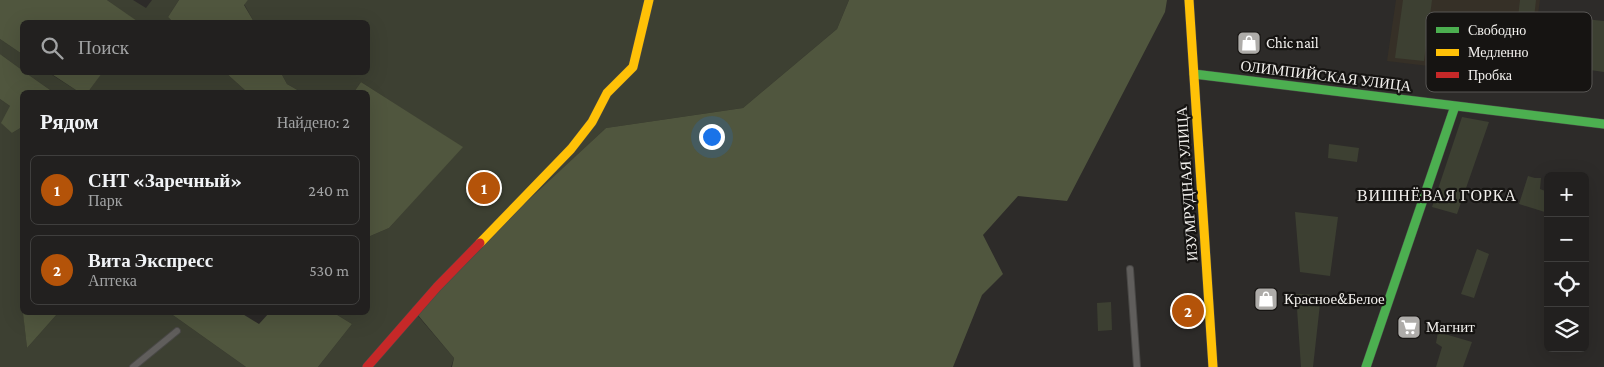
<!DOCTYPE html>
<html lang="ru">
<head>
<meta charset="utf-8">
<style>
  :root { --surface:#22201f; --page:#2a2828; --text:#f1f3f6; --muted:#a2a3a4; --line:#3f3e3d; --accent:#b45309 }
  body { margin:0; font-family:"Crimson Pro",serif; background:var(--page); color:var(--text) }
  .controls { position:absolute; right:15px; bottom:15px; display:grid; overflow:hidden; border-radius:8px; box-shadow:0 5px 20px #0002 }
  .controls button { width:45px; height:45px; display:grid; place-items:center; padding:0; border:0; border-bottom:1px solid var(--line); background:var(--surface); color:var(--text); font:25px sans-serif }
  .you { position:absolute; left:711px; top:136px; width:18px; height:18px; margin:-12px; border:4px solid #fff; border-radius:50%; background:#1a73e8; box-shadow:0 0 0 8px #1a73e833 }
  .badge { display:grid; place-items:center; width:32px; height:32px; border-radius:50%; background:var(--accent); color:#fff; font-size:16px; font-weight:700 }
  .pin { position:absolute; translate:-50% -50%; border:2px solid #fff; box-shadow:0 1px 5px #0006 }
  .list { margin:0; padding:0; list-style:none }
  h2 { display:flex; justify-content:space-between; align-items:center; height:65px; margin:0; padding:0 20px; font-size:21px }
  h2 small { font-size:16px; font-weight:400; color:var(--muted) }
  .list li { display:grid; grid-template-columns:32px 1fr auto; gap:15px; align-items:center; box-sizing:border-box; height:70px; margin:0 10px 10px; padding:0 10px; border:1px solid var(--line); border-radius:8px }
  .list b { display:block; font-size:19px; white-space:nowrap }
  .list p { margin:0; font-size:16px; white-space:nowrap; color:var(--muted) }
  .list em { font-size:16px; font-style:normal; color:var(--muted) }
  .icon { flex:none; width:28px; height:28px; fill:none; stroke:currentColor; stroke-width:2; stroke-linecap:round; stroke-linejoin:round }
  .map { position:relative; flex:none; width:1604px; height:367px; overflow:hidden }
  .search { position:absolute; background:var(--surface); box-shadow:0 5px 20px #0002; left:20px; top:20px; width:350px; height:55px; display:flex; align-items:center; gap:12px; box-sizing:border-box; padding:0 18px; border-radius:8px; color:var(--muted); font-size:19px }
  .panel { position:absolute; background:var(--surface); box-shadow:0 5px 20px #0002; left:20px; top:90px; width:350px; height:225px; border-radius:8px }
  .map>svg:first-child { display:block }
</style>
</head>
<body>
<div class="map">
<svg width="1604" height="367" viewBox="0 0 1604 367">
  <rect width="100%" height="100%" fill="#2d2b29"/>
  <path fill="#363027" d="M 1396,0 L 1540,0 L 1529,78 L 1387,61 Z"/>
  <path fill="#3d4032" d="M 107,0 L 133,0 L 146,8 L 152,0 L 179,0 L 168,17 L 173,22 L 136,22 L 136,21 Z
    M 248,0 L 849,0 L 837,29 L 743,108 L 606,128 L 412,309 L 454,358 L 451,367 L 318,367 L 352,324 L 334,313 L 368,312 L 368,237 L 389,228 L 462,147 L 361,82 L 354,92 L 301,92 L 287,84 L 281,73 L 368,72 L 368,22 L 254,22 L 244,4 Z
    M 1403,0 L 1432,0 L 1424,61 L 1395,58 Z
    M 1520,0 L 1536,0 L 1528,71 L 1512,69 Z
    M 1575,18 L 1604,21 L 1604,72 L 1569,67 Z
    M 0,39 L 22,54 L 22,70 L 0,54 Z
    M 102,72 L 226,73 L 247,92 L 88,92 Z
    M 26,73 L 49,73 L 79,92 L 53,92 Z
    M 0,99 L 10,106 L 12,133 L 22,127 L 22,283 L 21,292 L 27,348 L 58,313 L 170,313 L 246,367 L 0,367 Z
    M 1462,117 L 1489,122 L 1457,214 L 1432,207 Z
    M 1329,144 L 1359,148 L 1357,162 L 1328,158 Z
    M 1528,176 L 1535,178 L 1541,178 L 1540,189 L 1548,192 L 1548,213 L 1519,204 Z
    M 1295,212 L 1338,217 L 1330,276 L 1300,272 Z
    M 1477,249 L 1489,254 L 1474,298 L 1461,294 Z
    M 1296,294 L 1321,295 L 1313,367 L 1301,367 Z
    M 1111,302 L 1112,330 L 1098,331 L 1097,303 Z
    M 1438,332 L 1472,342 L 1463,367 L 1436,367 L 1442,347 L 1436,343 Z"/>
  <path fill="#50563e" d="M 0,0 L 107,0 L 137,21 L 136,22 L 22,22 L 22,54 L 0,39 Z
    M 179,0 L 248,0 L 244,5 L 254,22 L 173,22 L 168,17 Z
    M 849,0 L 1167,0 L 1165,12 L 1067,201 L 1018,196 L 983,235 L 1003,274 L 982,295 L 953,367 L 452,367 L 454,358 L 412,308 L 606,128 L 743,108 L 837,29 Z
    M 0,54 L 22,70 L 22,72 L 26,73 L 53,92 L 22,92 L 22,127 L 12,133 L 1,123 L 10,106 L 0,99 Z
    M 50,73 L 49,73 L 102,73 L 88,92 L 79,92 Z
    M 226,73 L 281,73 L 287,84 L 301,92 L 247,92 Z
    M 361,82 L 463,147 L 389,228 L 368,237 L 368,92 L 354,92 Z
    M 23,313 L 58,313 L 27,348 Z
    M 170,313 L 241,313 L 259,324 L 269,313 L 334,313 L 352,324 L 318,367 L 246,367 Z"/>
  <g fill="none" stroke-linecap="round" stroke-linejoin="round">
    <g stroke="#494846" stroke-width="8">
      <path id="street" d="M 1130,269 L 1137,367
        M 133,367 L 177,331"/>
    </g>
    <g stroke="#494846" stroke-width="10">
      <path id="fast" d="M 1194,74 L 1604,124
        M 1366,367 L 1455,106"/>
    </g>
    <g stroke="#494846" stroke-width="10">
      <path id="slow" d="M 1189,0 L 1213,367
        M 480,243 L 571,149 L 592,122 L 607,93 L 633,67 L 649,0"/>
    </g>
    <g stroke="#494846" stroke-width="10">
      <path id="jam" d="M 367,367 L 437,287 L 480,243"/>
    </g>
    <use href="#street" stroke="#605e5c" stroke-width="6"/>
    <use href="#fast" stroke="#4caf50" stroke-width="9"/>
    <use href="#slow" stroke="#ffc107" stroke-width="9"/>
    <use href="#jam" stroke="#c62828" stroke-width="9"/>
  </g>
  <defs>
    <g id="shop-square" transform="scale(1.25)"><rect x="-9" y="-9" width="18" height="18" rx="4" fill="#aeaca9" stroke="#161412"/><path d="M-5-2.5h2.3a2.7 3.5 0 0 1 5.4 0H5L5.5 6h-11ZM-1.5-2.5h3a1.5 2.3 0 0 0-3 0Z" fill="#fff"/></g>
    <g id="supermarket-square" transform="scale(1.25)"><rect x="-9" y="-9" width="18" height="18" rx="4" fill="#aeaca9" stroke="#161412"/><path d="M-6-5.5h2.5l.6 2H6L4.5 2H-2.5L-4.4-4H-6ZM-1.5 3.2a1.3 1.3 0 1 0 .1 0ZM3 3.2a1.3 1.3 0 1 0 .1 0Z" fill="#fff"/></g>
  </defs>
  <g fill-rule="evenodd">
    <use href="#shop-square" x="1249" y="43"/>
    <use href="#shop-square" x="1266" y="299"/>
    <use href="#supermarket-square" x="1409" y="327"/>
  </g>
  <g text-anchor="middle" stroke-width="4.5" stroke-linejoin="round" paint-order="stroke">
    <g font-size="15" fill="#f3f1ee" stroke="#161412" text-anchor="start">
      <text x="1266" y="48">Chic nail</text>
      <text x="1284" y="304">Красное&amp;Белое</text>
      <text x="1426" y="332">Магнит</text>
    </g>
    <g font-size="15" fill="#f3f1ee" stroke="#161412">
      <text transform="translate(1326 76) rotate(7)" y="5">ОЛИМПИЙСКАЯ УЛИЦА</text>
      <text transform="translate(1187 184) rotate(-94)" y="5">ИЗУМРУДНАЯ УЛИЦА</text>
    </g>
    <g font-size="16" letter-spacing="1" fill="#f3f1ee" stroke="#161412">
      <text x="1437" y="201">ВИШНЁВАЯ ГОРКА</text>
    </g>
  </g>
  <rect x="1426" y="12" width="166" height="80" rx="8" fill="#161412" stroke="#585654" stroke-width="1"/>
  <rect x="1436" y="27" width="23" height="6" fill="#4caf50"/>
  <rect x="1436" y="49" width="23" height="7" fill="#ffc107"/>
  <rect x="1436" y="72" width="23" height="6" fill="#c62828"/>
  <g font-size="14" fill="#f3f1ee">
    <text x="1468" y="35">Свободно</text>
    <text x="1468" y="57">Медленно</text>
    <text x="1468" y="80">Пробка</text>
  </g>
</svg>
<div class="controls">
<button>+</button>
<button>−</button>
<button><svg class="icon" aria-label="locate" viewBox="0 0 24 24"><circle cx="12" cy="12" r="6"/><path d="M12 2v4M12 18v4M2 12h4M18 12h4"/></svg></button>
<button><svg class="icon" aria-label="layers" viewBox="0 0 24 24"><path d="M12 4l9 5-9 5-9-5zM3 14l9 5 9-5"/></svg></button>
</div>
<div class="you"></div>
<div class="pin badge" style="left:484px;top:188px">1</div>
<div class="pin badge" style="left:1188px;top:311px">2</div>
<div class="search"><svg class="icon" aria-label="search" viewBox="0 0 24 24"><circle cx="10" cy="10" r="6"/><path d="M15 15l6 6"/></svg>Поиск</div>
<section class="panel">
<h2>Рядом<small>Найдено: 2</small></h2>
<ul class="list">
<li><span class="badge">1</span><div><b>СНТ «Заречный»</b><p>Парк</p></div><em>240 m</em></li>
<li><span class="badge">2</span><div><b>Вита Экспресс</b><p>Аптека</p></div><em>530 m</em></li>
</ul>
</section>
</div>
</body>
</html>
